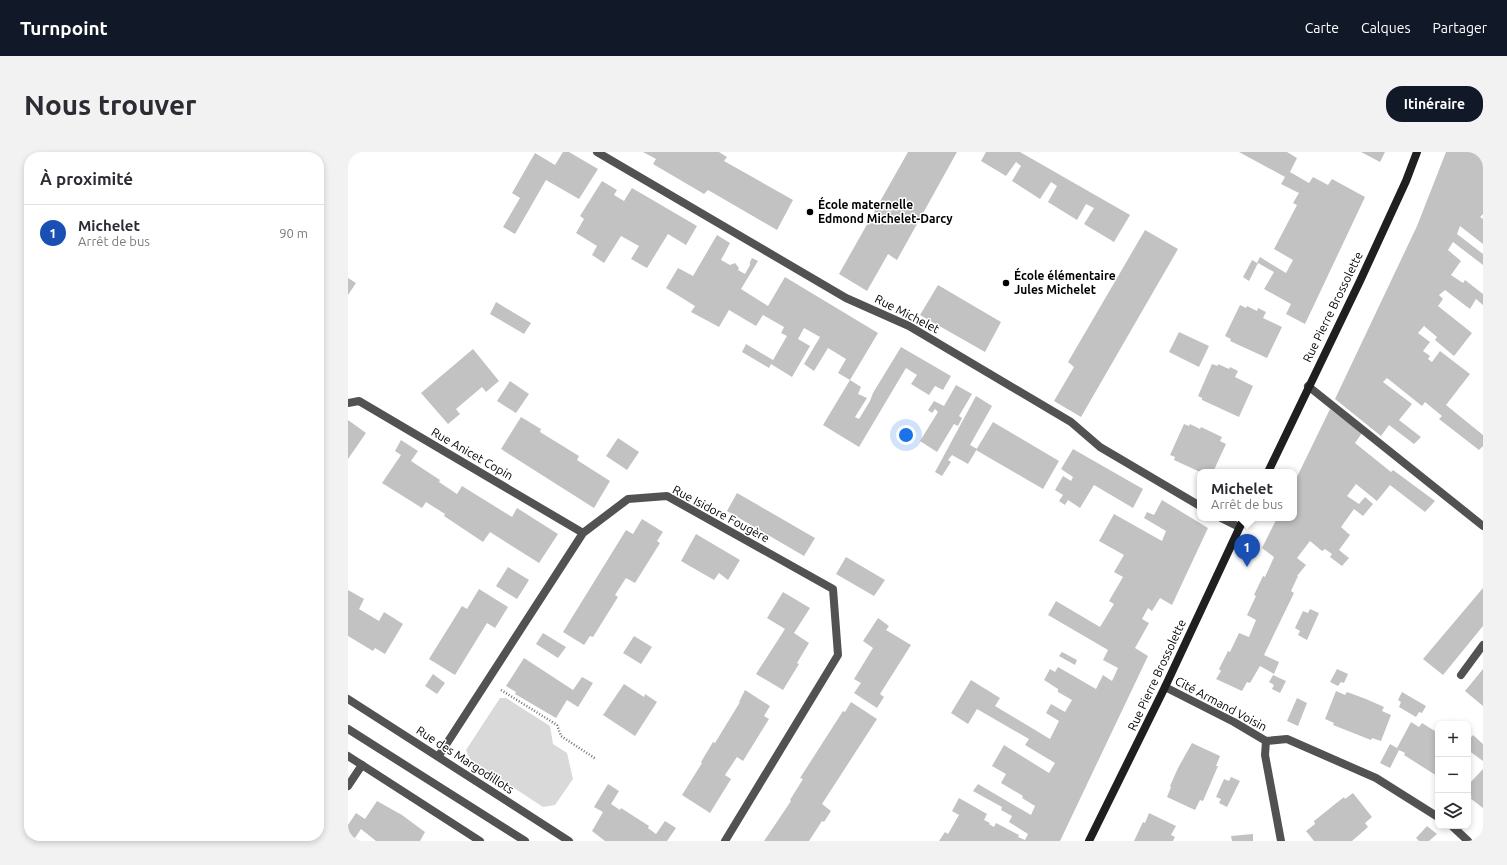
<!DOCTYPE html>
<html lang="fr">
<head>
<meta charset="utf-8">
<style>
  :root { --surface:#fff; --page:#f2f2f3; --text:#2b2b33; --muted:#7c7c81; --line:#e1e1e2; --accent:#111827 }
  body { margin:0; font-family:Ubuntu,sans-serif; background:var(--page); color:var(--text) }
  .controls { position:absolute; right:12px; bottom:12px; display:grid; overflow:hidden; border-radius:8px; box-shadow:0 2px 6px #0003 }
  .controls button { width:36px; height:36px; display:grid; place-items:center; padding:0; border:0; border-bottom:1px solid var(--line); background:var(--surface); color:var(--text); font:20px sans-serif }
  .you { position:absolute; left:558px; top:283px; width:14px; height:14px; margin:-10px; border:3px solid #fff; border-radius:50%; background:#1a73e8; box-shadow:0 0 0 6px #1a73e833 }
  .badge { display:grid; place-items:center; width:26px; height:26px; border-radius:50%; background:var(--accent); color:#fff; font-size:13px; font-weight:700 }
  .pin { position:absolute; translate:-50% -33px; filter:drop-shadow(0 1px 2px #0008) }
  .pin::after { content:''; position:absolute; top:21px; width:14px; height:12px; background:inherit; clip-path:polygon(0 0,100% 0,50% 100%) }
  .popup { position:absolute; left:849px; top:317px; width:100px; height:52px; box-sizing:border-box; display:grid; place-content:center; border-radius:8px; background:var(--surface); filter:drop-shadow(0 1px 3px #0005); font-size:13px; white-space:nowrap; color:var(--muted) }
  .popup b { font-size:15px; color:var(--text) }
  .popup::after { content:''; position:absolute; left:50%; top:100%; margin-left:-8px; border:8px solid transparent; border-top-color:var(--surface) }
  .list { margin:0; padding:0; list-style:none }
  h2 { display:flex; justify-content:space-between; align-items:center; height:52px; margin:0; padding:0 16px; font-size:17px }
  h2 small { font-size:13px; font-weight:400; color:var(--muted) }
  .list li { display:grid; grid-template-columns:26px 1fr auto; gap:12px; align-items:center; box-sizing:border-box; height:56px; padding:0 16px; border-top:1px solid var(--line) }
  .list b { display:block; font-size:15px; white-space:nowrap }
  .list p { margin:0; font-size:13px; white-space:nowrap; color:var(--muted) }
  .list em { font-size:13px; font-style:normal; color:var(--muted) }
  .icon { flex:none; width:22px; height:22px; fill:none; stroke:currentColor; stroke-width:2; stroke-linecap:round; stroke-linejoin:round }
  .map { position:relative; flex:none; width:1135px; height:689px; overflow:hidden; border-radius:16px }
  header { display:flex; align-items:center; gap:24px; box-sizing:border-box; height:56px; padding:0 20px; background:var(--accent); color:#fff }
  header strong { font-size:19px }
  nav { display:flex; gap:22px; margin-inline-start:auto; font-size:14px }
  .intro { display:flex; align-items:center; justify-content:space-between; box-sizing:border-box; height:96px; padding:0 24px }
  h1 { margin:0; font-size:28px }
  .button { padding:10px 18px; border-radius:16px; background:var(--accent); color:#fff; font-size:14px; font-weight:700 }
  main { display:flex; gap:24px; padding:0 24px }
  aside { flex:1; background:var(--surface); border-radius:16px; box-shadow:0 2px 6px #0003 }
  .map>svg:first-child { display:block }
</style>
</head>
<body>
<header>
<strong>Turnpoint</strong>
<nav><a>Carte</a><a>Calques</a><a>Partager</a></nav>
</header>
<div class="intro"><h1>Nous trouver</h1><a class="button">Itinéraire</a></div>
<main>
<aside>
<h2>À proximité<small></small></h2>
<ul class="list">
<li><span class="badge" style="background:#1a4fb4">1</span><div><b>Michelet</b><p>Arrêt de bus</p></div><em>90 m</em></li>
</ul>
</aside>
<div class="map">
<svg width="1135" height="689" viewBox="0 0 1135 689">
  <rect width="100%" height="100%" fill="#fff"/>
  <path fill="#d9d9d9" d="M 152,546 L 158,546 L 202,574 L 205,592 L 219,601 L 225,627 L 207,653 L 195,655 L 122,607 L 118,598 Z"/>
  <path fill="#c2c2c2" d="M 215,0 L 221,0 L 250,17 L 231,47 L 198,28 L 167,82 L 155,75 L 172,46 L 164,41 L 187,1 L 207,13 Z
    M 295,0 L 371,0 L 379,5 L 376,9 L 445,48 L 429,78 L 360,38 L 356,42 L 305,12 L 308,7 Z
    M 560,0 L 609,0 L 549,108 L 540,102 L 519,139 L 491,122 Z
    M 638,0 L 672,0 L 782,63 L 766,90 L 736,72 L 746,56 L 738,52 L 729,68 L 700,50 L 709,34 L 703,30 L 692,47 L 664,29 L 673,14 L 668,10 L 658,24 L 633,9 Z
    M 891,0 L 939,0 L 949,6 L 942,20 L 961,31 L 965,25 L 980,33 L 984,27 L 1017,45 L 957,172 L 938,162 L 943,152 L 916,137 L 926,120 L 910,111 L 901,129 L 895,125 L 904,108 L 909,111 L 912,105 L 938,121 L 945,108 L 926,97 L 949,53 L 945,51 L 951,41 L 933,32 L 937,25 Z
    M 1013,0 L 1037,0 L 1032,10 Z
    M 1098,0 L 1135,0 L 1135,62 L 1132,65 L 1135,67 L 1135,92 L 1112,74 L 1109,82 L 1135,102 L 1135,113 L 1105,90 L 1100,98 L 1113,109 L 1103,123 L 1115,131 L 1117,128 L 1135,142 L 1135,153 L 1128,147 L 1122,157 L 1097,138 L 1091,143 L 1095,147 L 1090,154 L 1124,181 L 1106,204 L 1087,188 L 1089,185 L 1076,174 L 1070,181 L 1082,190 L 1075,199 L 1082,204 L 1080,207 L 1084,210 L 1092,199 L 1122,222 L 1098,253 L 1135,283 L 1135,294 L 1131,298 L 1091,267 L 1094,264 L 1077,250 L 1074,254 L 1039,226 L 1035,230 L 1064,252 L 1051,268 L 1073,285 L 1066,292 L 1041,273 L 1033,284 L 987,247 L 1069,74 Z
    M 254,29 L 269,38 L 266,43 L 276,49 L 284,36 L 349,74 L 338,93 L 320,82 L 299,116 L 283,107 L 291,94 L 273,84 L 256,111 L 244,103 L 249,94 L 228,81 L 236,67 L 232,64 Z
    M 797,78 L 830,97 L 733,265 L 706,249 L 726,215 L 720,210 Z
    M 369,83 L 382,91 L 373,108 L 382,113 L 387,111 L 391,116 L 390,118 L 397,122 L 402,113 L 402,110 L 404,106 L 410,109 L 393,137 L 420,154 L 437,125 L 530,181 L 502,228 L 490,221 L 498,207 L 480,196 L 466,219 L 456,212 L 472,185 L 456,176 L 450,187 L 462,194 L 444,225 L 423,212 L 421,216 L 394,200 L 398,192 L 425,208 L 439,184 L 433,181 L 436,175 L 415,163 L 408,174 L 381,158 L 371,175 L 343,160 L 347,154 L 318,136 L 330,116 L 345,124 Z
    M 0,126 L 8,131 L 0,143 Z
    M 590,133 L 653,170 L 637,200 L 572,163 Z
    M 148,150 L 183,171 L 176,182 L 142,162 Z
    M 892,153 L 898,156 L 899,154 L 909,159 L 910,156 L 918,160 L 915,166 L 934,175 L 919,206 L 882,189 L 883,187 L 877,184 Z
    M 831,180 L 861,194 L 851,215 L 821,200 Z
    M 553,195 L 603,224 L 595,238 L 587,234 L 581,243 L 563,232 L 569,223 L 558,216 L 511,295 L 475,273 L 502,228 L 513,235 L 510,242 L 519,246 L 507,265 L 511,267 L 522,249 L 525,241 Z
    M 125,197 L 151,229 L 138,240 L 134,235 L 108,257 L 112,262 L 100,272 L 73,241 Z
    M 864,212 L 870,214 L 870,212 L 881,217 L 882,215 L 890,219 L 887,225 L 905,234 L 891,265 L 854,248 L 854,246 L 850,244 Z
    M 162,229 L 181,242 L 168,261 L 149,249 Z
    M 608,233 L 624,242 L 611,264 L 614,266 L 610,274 L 606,272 L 589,300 L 572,289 L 590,260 L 587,257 L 584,261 L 580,258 L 586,249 L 596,254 Z
    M 628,244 L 644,254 L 622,293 L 629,297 L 620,312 L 604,303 L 600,308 L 603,310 L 594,324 L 587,320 Z
    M 982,257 L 1014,281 L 1007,291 L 1043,320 L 1045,318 L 1087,349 L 1077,360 L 1042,333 L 1029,349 L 1008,332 L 999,344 L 1011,352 L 1017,345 L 1025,352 L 1015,364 L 1006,357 L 993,375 L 1002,383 L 991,398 L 1001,406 L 994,414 L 982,405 L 984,402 L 977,397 L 974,399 L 962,389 L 949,406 L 958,413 L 949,424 L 950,424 L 943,439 L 946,441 L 916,503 L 931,510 L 926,522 L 912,514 L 902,531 L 899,530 L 894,539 L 868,527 L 873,519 L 871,517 L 880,499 L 882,500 L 891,481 L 901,485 L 908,468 L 899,463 L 908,444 L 906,443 L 915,424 L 917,425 L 926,405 L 914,396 L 929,366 L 946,366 L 946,331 Z
    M 173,265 L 193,277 L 192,280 L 231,304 L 229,308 L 262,329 L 246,356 L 153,297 Z
    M 0,268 L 18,281 L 0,307 Z
    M 645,270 L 711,309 L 695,337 L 628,298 Z
    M 836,272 L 841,274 L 842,272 L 852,277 L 853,275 L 874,285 L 872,289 L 878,292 L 865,320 L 852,320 L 826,308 L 827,305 L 822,303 Z
    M 270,286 L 291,300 L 279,318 L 258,304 Z
    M 53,288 L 70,299 L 63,309 L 92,328 L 91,330 L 109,342 L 114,334 L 164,365 L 169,356 L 210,382 L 191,411 L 142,380 L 135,390 L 96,364 L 97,362 L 78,350 L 74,356 L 34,331 L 53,303 L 47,299 Z
    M 725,297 L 795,337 L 785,356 L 746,333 L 732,356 L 720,348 L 717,353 L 711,349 L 715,343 L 707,338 L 715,324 L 723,329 L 725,325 L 713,317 Z
    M 389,341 L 467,386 L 456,404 L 379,359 Z
    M 814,348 L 860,376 L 824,453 L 812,446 L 804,459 L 800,456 L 794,467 L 801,471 L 787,496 L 800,504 L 712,689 L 591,689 L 597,680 L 600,682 L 611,663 L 604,659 L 611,646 L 639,662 L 636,668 L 642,671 L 641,672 L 646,675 L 648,671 L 671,683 L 670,685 L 677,688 L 680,682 L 661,670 L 664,664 L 653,658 L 654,655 L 625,639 L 630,632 L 683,663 L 687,654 L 674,646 L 675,644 L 653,631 L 658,622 L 644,614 L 656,593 L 701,621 L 707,611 L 677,593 L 681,587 L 629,557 L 620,572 L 603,561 L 623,528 L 652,546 L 647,554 L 702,587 L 711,569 L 698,561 L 703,552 L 717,560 L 724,548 L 710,540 L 710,537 L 696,528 L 702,517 L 707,520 L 710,515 L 748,537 L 755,523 L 764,529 L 770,516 L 755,508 L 760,498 L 700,463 L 708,449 L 752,475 L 766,452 L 761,449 L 775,425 L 766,420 L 776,403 L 751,389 L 766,362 L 814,389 L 818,379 L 796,366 L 799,360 L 806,363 Z
    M 294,367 L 315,380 L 309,389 L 312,391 L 287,431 L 278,426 L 267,443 L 270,445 L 245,485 L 242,484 L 236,493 L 215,480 L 278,378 L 285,382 Z
    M 348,382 L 392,408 L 380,428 L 371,421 L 366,428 L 333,409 Z
    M 498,405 L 537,428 L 526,444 L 488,422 Z
    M 160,415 L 181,428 L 169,447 L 148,434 Z
    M 1135,436 L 1135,474 L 1095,523 L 1075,507 Z
    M 131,437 L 160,455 L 147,476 L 139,471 L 107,523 L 81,507 L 114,454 L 119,457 Z
    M 0,438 L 16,447 L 11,457 L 31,469 L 36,460 L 55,472 L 37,502 L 27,496 L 25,499 L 0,484 Z
    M 435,440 L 462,456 L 446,481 L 461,491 L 449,511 L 451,512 L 435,538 L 408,522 L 437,477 L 419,466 Z
    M 962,457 L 971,461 L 959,488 L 950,483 L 952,479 L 947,476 L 955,459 L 960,461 Z
    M 530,466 L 541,474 L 538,478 L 563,493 L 532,542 L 536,545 L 529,556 L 506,541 L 513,531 L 506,527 L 525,496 L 515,489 Z
    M 195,481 L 218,495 L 210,506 L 188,492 Z
    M 286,484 L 304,495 L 293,512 L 275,501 Z
    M 714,500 L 729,508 L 727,513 L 711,504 Z
    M 176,506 L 225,538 L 234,525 L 245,531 L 230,555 L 219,548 L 208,566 L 167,542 L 168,540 L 158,534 Z
    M 989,517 L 1000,522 L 996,531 L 993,530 L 990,534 L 982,530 Z
    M 1135,517 L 1135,554 L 1117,539 Z
    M 85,522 L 97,531 L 89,542 L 77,534 Z
    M 925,523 L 938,529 L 932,541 L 924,537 L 926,533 L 921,530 Z
    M 276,532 L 296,545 L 297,542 L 309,550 L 287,584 L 255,563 Z
    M 397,538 L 422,554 L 416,564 L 421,567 L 395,609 L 389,605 L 377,623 L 383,627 L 362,661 L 334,643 L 354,611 L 353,610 L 365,590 L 367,591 L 392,550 L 391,550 Z
    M 988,539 L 997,543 L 999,540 L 1018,547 L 1036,555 L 1034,559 L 1043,563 L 1033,589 L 1024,586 L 1023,588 L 985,573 L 986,571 L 977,567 Z
    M 1054,540 L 1078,554 L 1074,561 L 1071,560 L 1068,565 L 1051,555 L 1053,550 L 1050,548 Z
    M 949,546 L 959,551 L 950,574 L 939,569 Z
    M 503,550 L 529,567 L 474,652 L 483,659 L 476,670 L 474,669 L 461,689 L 416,689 L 443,649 L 442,648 L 455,627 L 452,626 L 495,559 L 497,560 Z
    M 1063,570 L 1071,575 L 1074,571 L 1090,581 L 1089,624 L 1056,603 L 1057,601 L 1051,598 L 1042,616 L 1032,611 L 1042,592 L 1049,596 Z
    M 1125,583 L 1135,592 L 1135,609 L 1120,598 L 1123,592 L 1120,589 Z
    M 844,591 L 872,604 L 868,614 L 870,614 L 855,649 L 852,648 L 847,658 L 819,645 L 823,635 L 822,634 L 830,616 Z
    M 1135,617 L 1135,656 L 1122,646 L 1124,645 L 1120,641 L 1120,633 Z
    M 883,625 L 892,629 L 879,655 L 871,651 L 873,647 L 868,645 L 876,627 L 881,629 Z
    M 260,632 L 271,639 L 263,652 L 272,658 L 273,656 L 301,674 L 300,676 L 308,682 L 317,669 L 328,676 L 319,689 L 257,689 L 244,679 L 255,660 L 246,655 Z
    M 1005,641 L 1024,665 L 1017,671 L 1020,675 L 1004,689 L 966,689 L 958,679 L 967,672 L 966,669 L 996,645 L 997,647 Z
    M 29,649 L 54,663 L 77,680 L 72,689 L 28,689 L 13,677 L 5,689 L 0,687 L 0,673 L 8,661 L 17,667 Z
    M 801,661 L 828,674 L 823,683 L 827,685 L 825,689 L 786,689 L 795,670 L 797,671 Z
    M 1079,674 L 1089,682 L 1081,689 L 1071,689 L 1068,686 Z
    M 905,682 L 905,689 L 884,689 L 883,684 Z"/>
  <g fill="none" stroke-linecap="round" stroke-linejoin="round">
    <path stroke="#747474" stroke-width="2.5" stroke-dasharray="1 2" stroke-linecap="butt" d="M 153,538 L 209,573 L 213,584 L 248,607"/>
    <path stroke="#525252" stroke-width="8" d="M 960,234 L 1135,374
      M 1113,523 L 1135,493
      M 0,634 L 14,613"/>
    <path stroke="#525252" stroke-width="8" d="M 249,0 L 498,146 L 561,174 L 723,270 L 752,295 L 852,354
      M 0,251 L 11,249 L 235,381
      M 873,366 L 891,375
      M 817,535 L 886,570 L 918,589 L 939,587 L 1028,626 L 1090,665
      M 0,547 L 221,689
      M 0,577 L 177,689
      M 918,589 L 917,603 L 933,689
      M 0,604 L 132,689
      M 90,605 L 235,381 L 280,347 L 319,344 L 485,437 L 490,503 L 377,689
      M 1104,674 L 1120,689"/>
    <path stroke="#1f1f1f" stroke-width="8" d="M 920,320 L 1012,129 L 1058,29 L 1069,0
      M 741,689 L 817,535 L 896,366"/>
  </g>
  <g fill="#000" stroke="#fff" stroke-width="1.5">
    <circle cx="462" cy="60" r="4"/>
    <circle cx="658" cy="131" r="4"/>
  </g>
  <g text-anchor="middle" stroke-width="3" stroke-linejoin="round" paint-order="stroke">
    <g font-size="12" font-weight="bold" fill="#000" stroke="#fff" text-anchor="start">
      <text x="470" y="57">École maternelle<tspan x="470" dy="14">Edmond Michelet-Darcy</tspan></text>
      <text x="666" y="128">École élémentaire<tspan x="666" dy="14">Jules Michelet</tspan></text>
    </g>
    <g font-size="12" fill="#000" stroke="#fff">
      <text transform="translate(985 155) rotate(-64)" y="4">Rue Pierre Brossolette</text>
      <text transform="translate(559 162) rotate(27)" y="4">Rue Michelet</text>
      <text transform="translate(124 302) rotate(30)" y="4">Rue Anicet Copin</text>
      <text transform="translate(373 362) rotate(28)" y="4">Rue Isidore Fougère</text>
      <text transform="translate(809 523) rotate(-65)" y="4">Rue Pierre Brossolette</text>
      <text transform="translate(873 552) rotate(28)" y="4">Cité Armand Voisin</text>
      <text transform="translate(117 608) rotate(33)" y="4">Rue des Margodillots</text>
    </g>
  </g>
</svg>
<div class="controls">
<button>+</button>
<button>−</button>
<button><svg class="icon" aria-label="layers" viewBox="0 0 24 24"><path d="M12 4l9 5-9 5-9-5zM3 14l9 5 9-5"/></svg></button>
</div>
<div class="you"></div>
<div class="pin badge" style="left:899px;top:415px;background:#1a4fb4">1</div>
<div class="popup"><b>Michelet</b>Arrêt de bus</div>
</div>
</main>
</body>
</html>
